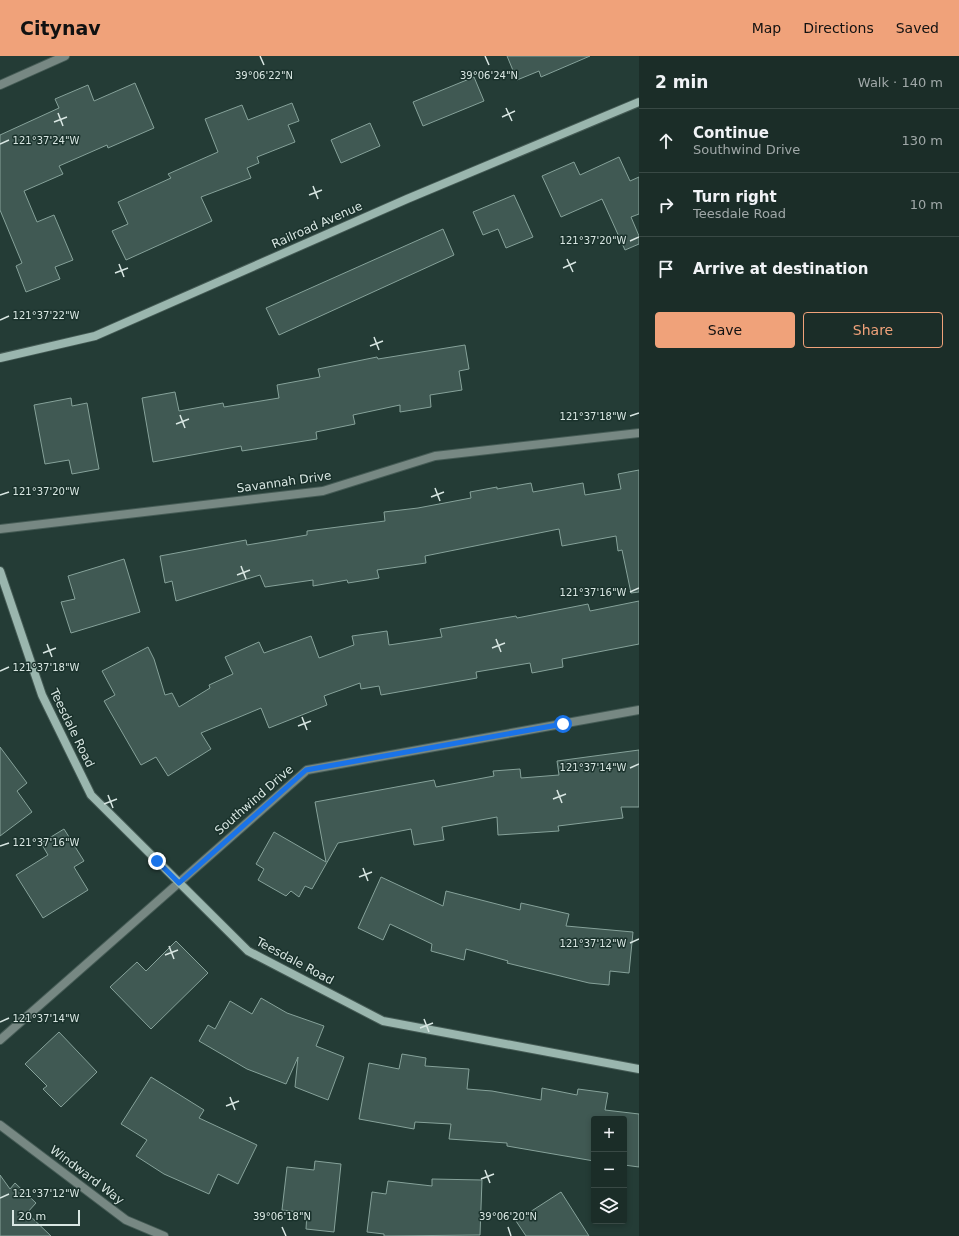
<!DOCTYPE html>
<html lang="en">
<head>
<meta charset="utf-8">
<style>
  :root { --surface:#1b2d28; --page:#283934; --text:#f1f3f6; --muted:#a0a8a8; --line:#394945; --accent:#f0a27a }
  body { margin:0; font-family:"DejaVu Sans",sans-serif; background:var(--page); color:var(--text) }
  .controls { position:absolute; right:12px; bottom:12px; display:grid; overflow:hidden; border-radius:4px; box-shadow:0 2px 6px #0003 }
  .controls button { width:36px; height:36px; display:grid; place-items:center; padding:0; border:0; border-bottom:1px solid var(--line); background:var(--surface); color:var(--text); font:20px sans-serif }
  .scale { position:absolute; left:12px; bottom:10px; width:68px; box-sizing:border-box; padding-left:4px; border:2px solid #d9e7e3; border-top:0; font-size:11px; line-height:14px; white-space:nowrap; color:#d9e7e3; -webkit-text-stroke:3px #1a322c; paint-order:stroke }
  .stop { position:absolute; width:12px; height:12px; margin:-9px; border:3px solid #1a73e8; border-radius:50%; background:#fff }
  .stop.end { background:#1a73e8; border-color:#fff; box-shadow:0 1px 4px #0008 }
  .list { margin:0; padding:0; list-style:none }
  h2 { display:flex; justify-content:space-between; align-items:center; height:52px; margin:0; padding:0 16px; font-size:17px }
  h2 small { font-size:13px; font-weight:400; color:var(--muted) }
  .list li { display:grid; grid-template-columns:26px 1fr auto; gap:12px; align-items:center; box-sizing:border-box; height:64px; padding:0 16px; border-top:1px solid var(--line) }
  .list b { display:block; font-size:15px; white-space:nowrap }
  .list p { margin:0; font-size:13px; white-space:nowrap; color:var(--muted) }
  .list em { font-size:13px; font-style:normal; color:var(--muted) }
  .actions { display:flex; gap:8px; padding:12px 16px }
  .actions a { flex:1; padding:9px 0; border:1px solid var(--accent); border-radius:4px; text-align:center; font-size:14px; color:var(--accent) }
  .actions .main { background:var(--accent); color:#111 }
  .icon { flex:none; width:22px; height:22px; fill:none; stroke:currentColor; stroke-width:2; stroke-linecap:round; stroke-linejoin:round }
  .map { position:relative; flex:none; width:639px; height:1180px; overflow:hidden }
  header { display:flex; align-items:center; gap:24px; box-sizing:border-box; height:56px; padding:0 20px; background:var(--accent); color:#111 }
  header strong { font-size:19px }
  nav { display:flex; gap:22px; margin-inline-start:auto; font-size:14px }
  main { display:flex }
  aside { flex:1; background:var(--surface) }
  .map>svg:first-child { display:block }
</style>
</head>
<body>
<header>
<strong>Citynav</strong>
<nav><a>Map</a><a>Directions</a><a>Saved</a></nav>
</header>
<main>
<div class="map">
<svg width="639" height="1180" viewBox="0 0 639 1180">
  <rect width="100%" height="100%" fill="#243c36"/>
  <path fill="#405953" stroke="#86a29a" d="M 507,0 L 590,0 L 541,21 L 539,15 L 517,24 Z
    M 474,21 L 484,45 L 423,70 L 413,46 Z
    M 135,27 L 154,72 L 108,92 L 107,89 L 59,110 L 63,118 L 24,135 L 37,166 L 54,159 L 73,204 L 55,211 L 60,223 L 26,236 L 16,210 L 22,207 L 0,154 L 0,79 L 59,52 L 55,43 L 88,29 L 94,45 Z
    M 292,47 L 299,65 L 288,69 L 295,86 L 257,101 L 259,107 L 247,112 L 251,122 L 201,141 L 212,165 L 126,204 L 112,175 L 128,168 L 118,146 L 171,122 L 168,118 L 218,96 L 205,63 L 242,49 L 248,64 Z
    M 370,67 L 380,90 L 341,107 L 331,84 Z
    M 619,101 L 630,125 L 639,121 L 639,158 L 631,161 L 639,180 L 639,188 L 625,194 L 602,143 L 561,161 L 542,120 L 574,106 L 580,119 Z
    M 514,139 L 533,181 L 506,192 L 498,173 L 483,179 L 473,156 Z
    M 443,173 L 454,199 L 279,279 L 266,252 Z
    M 465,289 L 469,313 L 459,315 L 462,334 L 430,339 L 431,351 L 400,356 L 400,349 L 353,359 L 355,368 L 316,376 L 317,383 L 242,395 L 241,390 L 153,406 L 142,342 L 175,336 L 179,355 L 223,347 L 224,351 L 279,342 L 277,329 L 320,321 L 318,313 L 377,301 L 378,303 Z
    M 71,342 L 72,350 L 87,347 L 99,413 L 72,418 L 69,404 L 45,408 L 34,349 Z
    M 639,414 L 639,536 L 631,537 L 622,494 L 618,495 L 616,480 L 562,490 L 559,473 L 425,500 L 426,507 L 377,514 L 379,522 L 348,527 L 347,524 L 313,530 L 313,524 L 265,531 L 260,519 L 176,545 L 172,525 L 165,527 L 160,500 L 246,484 L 247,489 L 307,479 L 307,475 L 385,465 L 384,456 L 418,452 L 471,442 L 470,436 L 497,431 L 497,433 L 531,427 L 533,436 L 583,427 L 585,439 L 621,433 L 618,418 Z
    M 124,503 L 140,556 L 71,577 L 61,546 L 75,543 L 68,520 Z
    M 639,545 L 639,588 L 562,603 L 563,611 L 532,617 L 530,607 L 476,616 L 477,622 L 381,639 L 379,630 L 361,633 L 360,627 L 324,640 L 327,649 L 269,672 L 261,652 L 201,677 L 211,693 L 168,720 L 156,701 L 141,709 L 104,645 L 115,639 L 102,615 L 148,591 L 154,603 L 165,639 L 172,637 L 179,651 L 210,632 L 209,629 L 233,618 L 225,601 L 259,586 L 264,597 L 311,580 L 319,602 L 354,589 L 352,580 L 387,575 L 389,589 L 442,581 L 440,573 L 516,560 L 517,562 L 588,548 L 590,555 Z
    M 0,691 L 27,727 L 17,735 L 32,756 L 0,780 Z
    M 639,694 L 639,751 L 621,751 L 623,762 L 558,770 L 559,775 L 498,779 L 497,761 L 442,771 L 444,784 L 414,789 L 411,773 L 338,787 L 312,833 L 305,830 L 299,841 L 291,835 L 286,840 L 258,824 L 264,813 L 256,808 L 274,776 L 326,806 L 315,746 L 434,724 L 436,731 L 494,720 L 493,715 L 520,713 L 521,722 L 559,719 L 557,705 Z
    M 64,773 L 84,805 L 74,811 L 88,834 L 43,862 L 16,819 L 48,799 L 41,787 Z
    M 381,821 L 443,850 L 446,835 L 520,854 L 521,847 L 569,858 L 566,870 L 633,876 L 629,917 L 610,915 L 609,929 L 589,927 L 507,907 L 508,905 L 466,893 L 464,904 L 431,895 L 432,888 L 390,868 L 383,884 L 358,872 Z
    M 176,885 L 208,917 L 151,973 L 110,931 L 137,906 L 146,915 Z
    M 261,942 L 287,957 L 324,970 L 316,990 L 344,1001 L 328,1044 L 295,1031 L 298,1001 L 286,1028 L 247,1013 L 199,985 L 208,969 L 215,973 L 230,945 L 252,958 Z
    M 59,976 L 97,1016 L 61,1051 L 43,1033 L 47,1030 L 25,1008 Z
    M 402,998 L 426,1002 L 425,1010 L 469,1013 L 467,1033 L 492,1035 L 541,1044 L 542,1032 L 577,1039 L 578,1033 L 608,1037 L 605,1054 L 639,1058 L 639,1111 L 624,1109 L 624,1063 L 594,1063 L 594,1105 L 507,1090 L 507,1087 L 449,1083 L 451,1068 L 415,1066 L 414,1073 L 359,1063 L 369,1007 L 399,1013 Z
    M 151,1021 L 204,1054 L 199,1062 L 257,1089 L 238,1128 L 218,1118 L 209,1138 L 164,1118 L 136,1100 L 147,1084 L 121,1068 Z
    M 315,1105 L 341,1108 L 334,1176 L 306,1173 L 307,1157 L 282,1154 L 287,1111 L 314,1114 Z
    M 0,1119 L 10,1133 L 15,1127 L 36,1147 L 27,1157 L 51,1180 L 0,1180 Z
    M 432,1123 L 482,1124 L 480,1179 L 384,1180 L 384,1178 L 367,1176 L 372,1136 L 386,1138 L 388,1125 L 432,1130 Z
    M 561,1136 L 589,1180 L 526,1180 L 516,1165 Z"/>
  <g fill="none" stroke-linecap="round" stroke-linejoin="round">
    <g stroke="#455b55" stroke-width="10">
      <path id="street" d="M 0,29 L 65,0
        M 0,473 L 323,435 L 435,400 L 639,377
        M 0,984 L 307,714 L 639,654
        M 0,1069 L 126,1164 L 164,1180"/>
    </g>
    <g stroke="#455b55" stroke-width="10">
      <path id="secondary" d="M 0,302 L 95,280 L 407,143 L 639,46
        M 0,515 L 42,639 L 91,739 L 248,895 L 383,965 L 639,1013"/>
    </g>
    <use href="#street" stroke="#778883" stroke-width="8"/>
    <use href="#secondary" stroke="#9ab6ae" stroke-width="8"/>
  </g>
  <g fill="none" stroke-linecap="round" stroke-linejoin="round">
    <path stroke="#1a73e8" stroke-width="5" d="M 157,805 L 179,827 L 306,714 L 563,668"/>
  </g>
  <path fill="none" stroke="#d9e7e3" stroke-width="1.5" d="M 260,0 L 264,9M 485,0 L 489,9M 506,52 L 512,65M 58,57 L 63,70M 502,61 L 515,55M 54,66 L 67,61M 0,88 L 9,84M 313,130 L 318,143M 309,139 L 322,134M 630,185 L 639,181M 567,203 L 573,216M 119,208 L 124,221M 563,212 L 576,206M 115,217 L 128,212M 0,264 L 9,260M 374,281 L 379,294M 370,290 L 383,285M 180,359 L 185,372M 630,360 L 639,357M 176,368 L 189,363M 435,432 L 440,445M 0,439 L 9,436M 431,441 L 444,436M 241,510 L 246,523M 237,519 L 250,514M 630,536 L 639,532M 496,583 L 501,596M 47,588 L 52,601M 492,592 L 505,587M 43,597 L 56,592M 0,615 L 9,611M 302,661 L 307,674M 298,670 L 311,665M 630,712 L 639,708M 557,734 L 562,747M 108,739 L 113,752M 553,743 L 566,738M 104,748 L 117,743M 0,790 L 9,787M 363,812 L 368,825M 359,821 L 372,816M 630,887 L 639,883M 169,890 L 174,903M 165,899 L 178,894M 424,963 L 429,976M 0,966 L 9,962M 420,972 L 433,967M 230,1041 L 235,1054M 226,1050 L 239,1045M 485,1114 L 490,1127M 481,1123 L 494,1118M 0,1142 L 9,1138M 282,1171 L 286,1180M 508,1171 L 511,1180"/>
  <g text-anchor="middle" stroke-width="3" stroke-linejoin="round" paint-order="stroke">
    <g font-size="12" fill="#d9e7e3" stroke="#1a322c">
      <text transform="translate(317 169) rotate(-24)" y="4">Railroad Avenue</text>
      <text transform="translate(284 426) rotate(-8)" y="4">Savannah Drive</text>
      <text transform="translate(72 672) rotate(64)" y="4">Teesdale Road</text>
      <text transform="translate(254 744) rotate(-41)" y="4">Southwind Drive</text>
      <text transform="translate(295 905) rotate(28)" y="4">Teesdale Road</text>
      <text transform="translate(87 1119) rotate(37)" y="4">Windward Way</text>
    </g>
  </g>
  <g font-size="10" text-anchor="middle" fill="#d9e7e3" stroke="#1a322c" stroke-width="3" stroke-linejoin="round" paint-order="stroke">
    <text x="264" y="23">39°06'22"N</text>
    <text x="489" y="23">39°06'24"N</text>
    <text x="46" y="88">121°37'24"W</text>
    <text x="593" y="188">121°37'20"W</text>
    <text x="46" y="263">121°37'22"W</text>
    <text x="593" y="364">121°37'18"W</text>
    <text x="46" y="439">121°37'20"W</text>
    <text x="593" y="540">121°37'16"W</text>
    <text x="46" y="615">121°37'18"W</text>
    <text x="593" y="715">121°37'14"W</text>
    <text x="46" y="790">121°37'16"W</text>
    <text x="593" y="891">121°37'12"W</text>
    <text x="46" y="966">121°37'14"W</text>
    <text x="46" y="1141">121°37'12"W</text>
    <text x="282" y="1164">39°06'18"N</text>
    <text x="508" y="1164">39°06'20"N</text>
  </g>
</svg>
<div class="controls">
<button>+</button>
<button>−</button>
<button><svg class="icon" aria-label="layers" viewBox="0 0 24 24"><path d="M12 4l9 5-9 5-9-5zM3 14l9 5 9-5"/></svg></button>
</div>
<div class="scale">20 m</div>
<div class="stop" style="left:563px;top:668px"></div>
<div class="stop end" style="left:157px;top:805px"></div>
</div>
<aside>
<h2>2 min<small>Walk · 140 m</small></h2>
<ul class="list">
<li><svg class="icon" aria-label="ahead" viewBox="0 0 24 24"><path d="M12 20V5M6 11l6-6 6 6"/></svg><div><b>Continue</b><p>Southwind Drive</p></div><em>130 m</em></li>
<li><svg class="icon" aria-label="right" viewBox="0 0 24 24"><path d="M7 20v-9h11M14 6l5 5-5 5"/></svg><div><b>Turn right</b><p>Teesdale Road</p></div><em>10 m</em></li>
<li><svg class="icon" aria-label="arrive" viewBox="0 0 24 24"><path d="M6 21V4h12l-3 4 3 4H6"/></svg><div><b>Arrive at destination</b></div></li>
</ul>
<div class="actions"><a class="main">Save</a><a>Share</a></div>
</aside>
</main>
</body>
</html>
